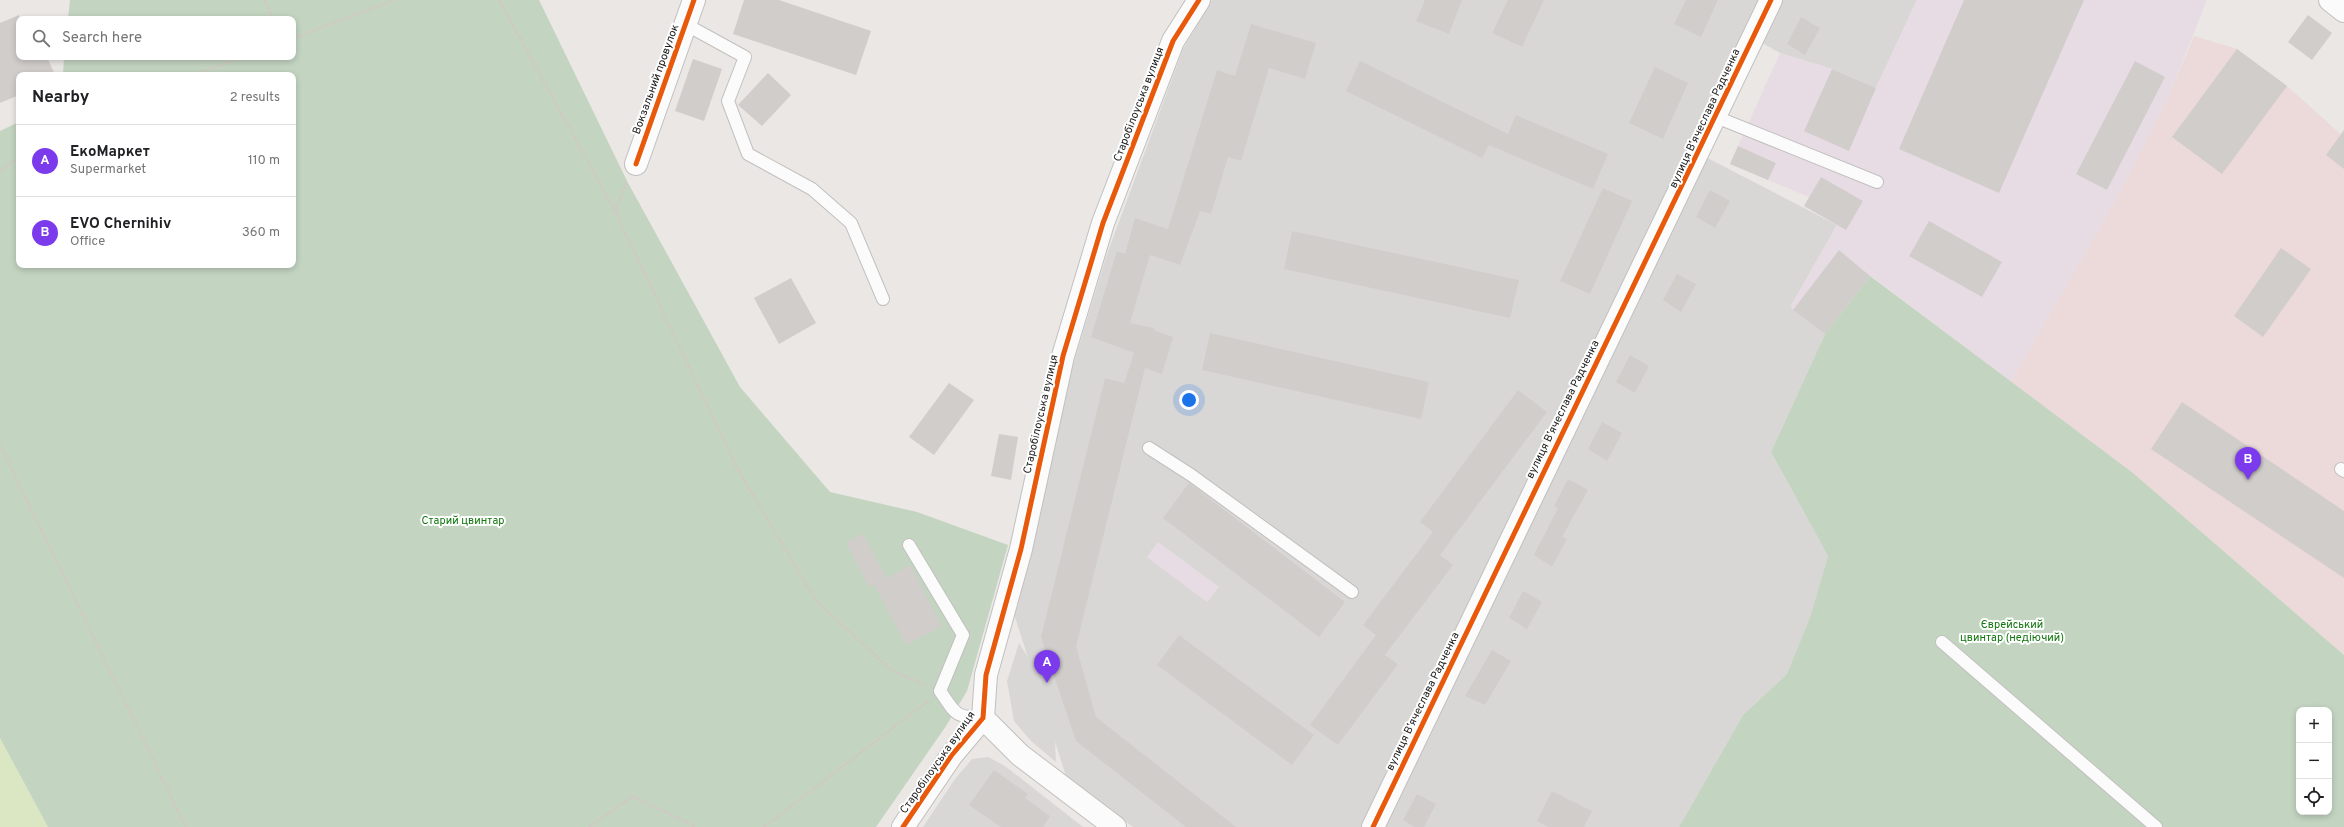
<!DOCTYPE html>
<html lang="en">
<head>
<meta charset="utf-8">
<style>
  :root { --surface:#fff; --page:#f6f6f6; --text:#202124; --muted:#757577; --line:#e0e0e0; --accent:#7c3aed }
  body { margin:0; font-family:Overpass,sans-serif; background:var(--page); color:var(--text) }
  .controls { position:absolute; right:12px; bottom:12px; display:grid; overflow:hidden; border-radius:8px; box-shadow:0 2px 6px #0003 }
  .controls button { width:36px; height:36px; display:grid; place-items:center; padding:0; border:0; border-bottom:1px solid var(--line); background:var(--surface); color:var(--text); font:20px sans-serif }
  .you { position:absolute; left:1189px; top:400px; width:14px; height:14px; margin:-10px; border:3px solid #fff; border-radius:50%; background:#1a73e8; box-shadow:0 0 0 6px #1a73e833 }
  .badge { display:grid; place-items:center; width:26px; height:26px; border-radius:50%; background:var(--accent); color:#fff; font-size:13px; font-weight:700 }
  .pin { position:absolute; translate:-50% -33px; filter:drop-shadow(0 1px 2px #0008) }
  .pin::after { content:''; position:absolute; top:21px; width:14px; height:12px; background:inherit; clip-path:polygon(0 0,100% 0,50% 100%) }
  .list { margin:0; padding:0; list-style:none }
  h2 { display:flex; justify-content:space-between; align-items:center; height:52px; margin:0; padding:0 16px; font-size:17px }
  h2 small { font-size:13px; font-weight:400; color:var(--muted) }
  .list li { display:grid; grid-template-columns:26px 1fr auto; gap:12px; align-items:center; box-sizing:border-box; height:72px; padding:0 16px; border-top:1px solid var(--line) }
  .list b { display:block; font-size:15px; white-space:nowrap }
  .list p { margin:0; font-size:13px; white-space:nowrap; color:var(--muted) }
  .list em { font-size:13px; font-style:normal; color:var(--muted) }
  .icon { flex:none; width:22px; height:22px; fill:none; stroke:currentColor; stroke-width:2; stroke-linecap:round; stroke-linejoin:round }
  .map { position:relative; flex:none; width:2344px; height:827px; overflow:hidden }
  .search { position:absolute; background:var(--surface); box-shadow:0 2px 6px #0003; left:16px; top:16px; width:280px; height:44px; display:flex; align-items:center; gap:10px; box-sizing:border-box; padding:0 14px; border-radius:8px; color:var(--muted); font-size:15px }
  .panel { position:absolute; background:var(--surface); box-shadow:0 2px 6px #0003; left:16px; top:72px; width:280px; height:196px; border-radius:8px }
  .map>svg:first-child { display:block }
</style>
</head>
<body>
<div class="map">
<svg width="2344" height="827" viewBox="0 0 2344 827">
  <rect width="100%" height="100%" fill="#eae7e4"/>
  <path fill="#d9d7d6" d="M 1212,0 L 1917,0 L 1876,88 L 1832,69 L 1780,53 L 1748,35 L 1692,150 L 1837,225 L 1791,306 L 1825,334 L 1771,452 L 1828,556 L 1810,617 L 1787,674 L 1743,715 L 1679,827 L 1133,827 L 1066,776 L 1014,614 L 1060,408 L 1106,257 L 1183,49 Z
    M 988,757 L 1005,766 L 1083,827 L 923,827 L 955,779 L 972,759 Z"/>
  <path fill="#ecdada" d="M 2194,36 L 2237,49 L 2287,86 L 2344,137 L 2344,655 L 2133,473 L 2011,382 L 2113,205 L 2168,98 Z"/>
  <path fill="#e8dce4" d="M 1917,0 L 2207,0 L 2168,98 L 2113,205 L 2011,382 L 1871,276 L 1825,334 L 1793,310 L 1791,306 L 1837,225 L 1804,206 L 1809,197 L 1730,164 L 1780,53 L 1832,69 L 1876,88 Z
    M 1158,542 L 1219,587 L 1207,602 L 1147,557 Z"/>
  <path fill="#d8d7d6" d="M 1019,643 L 1041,678 L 1054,721 L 1056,762 L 1031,741 L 1014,721 L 1007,681 Z"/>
  <path fill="#dae7c2" d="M 0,738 L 48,827 L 0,827 Z"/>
  <path fill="#c3d4c1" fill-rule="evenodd" d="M 70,0 L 539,0 L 627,181 L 740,387 L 830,492 L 917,512 L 1008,545 L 967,691 L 946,726 L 876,827 L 48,827 L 0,738 L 0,131 L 19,122 L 19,265 L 293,265 L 293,75 L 63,75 L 64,57 L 293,57 L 293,19 L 68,19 Z
    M 1870,276 L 2133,473 L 2344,655 L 2344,827 L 1679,827 L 1743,715 L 1787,674 L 1810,617 L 1828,556 L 1771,452 L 1825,334 ZM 2299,710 L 2329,710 L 2329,812 L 2299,812 Z"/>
  <path fill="#d1cdcb" d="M 744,0 L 779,0 L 871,31 L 856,75 L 733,34 Z
    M 1425,0 L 1462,0 L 1449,34 L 1416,21 Z
    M 1508,0 L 1544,0 L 1522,47 L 1492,33 Z
    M 1686,0 L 1718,0 L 1701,37 L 1674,24 Z
    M 1964,0 L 2084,0 L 1999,193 L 1899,149 Z
    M 19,15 L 19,57 L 47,57 L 55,75 L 19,75 L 19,95 L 0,103 L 0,23 Z
    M 2308,15 L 2332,33 L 2312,60 L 2288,42 Z
    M 1801,17 L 1820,28 L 1805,55 L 1787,44 Z
    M 1251,24 L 1316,43 L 1305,79 L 1269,68 L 1241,161 L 1228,157 L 1211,214 L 1200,211 L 1180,265 L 1150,255 L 1130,323 L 1154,328 L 1154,330 L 1173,337 L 1162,374 L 1145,368 L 1076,646 L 1096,717 L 1236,827 L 1186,827 L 1076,741 L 1041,637 L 1105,378 L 1124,383 L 1134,353 L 1091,337 L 1117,251 L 1125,254 L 1135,218 L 1168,229 L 1217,70 L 1235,76 Z
    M 2237,49 L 2287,86 L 2222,174 L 2172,137 Z
    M 693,59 L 722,69 L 704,121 L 675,111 Z
    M 1360,61 L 1508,134 L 1516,115 L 1608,154 L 1593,189 L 1489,145 L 1482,158 L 1346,91 Z
    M 2135,61 L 2165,77 L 2107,190 L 2076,174 Z
    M 1655,67 L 1688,83 L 1663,139 L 1629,123 Z
    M 1832,69 L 1876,88 L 1849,151 L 1804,131 Z
    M 768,73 L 791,95 L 762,126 L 738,105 Z
    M 2344,130 L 2344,169 L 2326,155 Z
    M 1738,146 L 1776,163 L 1768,180 L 1730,164 Z
    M 1821,177 L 1863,201 L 1846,230 L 1804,206 Z
    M 1603,188 L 1632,201 L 1590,294 L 1560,281 Z
    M 1710,190 L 1730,201 L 1715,228 L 1696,217 Z
    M 1929,221 L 2002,262 L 1982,297 L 1909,256 Z
    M 1292,231 L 1519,280 L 1510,318 L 1284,269 Z
    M 2281,248 L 2311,269 L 2263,337 L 2234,316 Z
    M 1839,250 L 1870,276 L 1825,334 L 1793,310 Z
    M 1677,274 L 1696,284 L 1681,312 L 1663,300 Z
    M 791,278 L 816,323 L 779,344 L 754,298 Z
    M 1210,333 L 1429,382 L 1421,419 L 1202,370 Z
    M 1630,355 L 1649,366 L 1635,393 L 1616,382 Z
    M 949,383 L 974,400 L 934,455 L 909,437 Z
    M 1518,390 L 1547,412 L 1440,555 L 1453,565 L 1385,655 L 1398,664 L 1338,745 L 1310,725 L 1376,635 L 1363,625 L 1433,532 L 1420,522 Z
    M 2182,402 L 2344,511 L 2344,578 L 2151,449 Z
    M 1602,422 L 1622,433 L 1607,461 L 1588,449 Z
    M 999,434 L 1018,437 L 1011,480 L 991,476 Z
    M 1568,479 L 1588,490 L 1562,537 L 1567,539 L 1552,567 L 1534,555 L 1558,508 L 1554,506 Z
    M 1189,483 L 1345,602 L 1319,637 L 1163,518 Z
    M 863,534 L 886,577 L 875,584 L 910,565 L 942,626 L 906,645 L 874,584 L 869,587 L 846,543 Z
    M 1523,591 L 1542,602 L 1527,629 L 1509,618 Z
    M 1179,635 L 1314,735 L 1292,765 L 1157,665 Z
    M 1492,650 L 1511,661 L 1485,705 L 1465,696 Z
    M 994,770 L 1028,794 L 1025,798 L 1050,816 L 1043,827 L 1001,827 L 969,805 Z
    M 1552,791 L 1592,811 L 1584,827 L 1548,827 L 1537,821 Z
    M 1417,794 L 1436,804 L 1424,827 L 1414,827 L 1403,820 Z"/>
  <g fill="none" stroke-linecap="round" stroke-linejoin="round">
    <g stroke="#c1c0bf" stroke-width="14">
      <path id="service" d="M 685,24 L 745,57 L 728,101 L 748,154 L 812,189 L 851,223 L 883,299
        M 1716,117 L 1877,182
        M 1149,448 L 1191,475 L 1352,592
        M 2341,469 L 2344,471
        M 909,545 L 963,635 L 940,691 C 956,714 954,717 983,718
        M 1942,642 L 2156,827"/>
    </g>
    <g stroke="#c1c0bf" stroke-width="24">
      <path id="minor" d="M 2330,0 L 2344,11
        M 636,164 L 694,0
        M 983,718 L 1020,755 L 1115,827
        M 903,827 L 951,756 L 983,718 L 986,675 L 1021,549 L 1063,356 L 1103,223 L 1173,41 L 1199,0
        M 1373,827 L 1771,0"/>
    </g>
    <path stroke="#d5c5c4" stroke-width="2.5" stroke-dasharray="2 2" stroke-linecap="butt" d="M 265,0 L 273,19
      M 499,0 L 615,211 L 738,470 L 816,601 L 891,670 L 926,685
      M 293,38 L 395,0
      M 194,75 L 242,57
      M 0,171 L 19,157
      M 615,211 L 627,182
      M 0,445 L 186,827
      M 589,827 L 633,796 L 696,827
      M 764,827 L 928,701"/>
    <use href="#service" stroke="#fcfbfb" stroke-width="12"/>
    <use href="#minor" stroke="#fcfbfb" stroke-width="22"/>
    <g stroke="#fff" stroke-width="8">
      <path id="cycleway" d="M 636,164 L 694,0
        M 903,827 L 951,756 L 983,718 L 986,675 L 1021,549 L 1063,356 L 1103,223 L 1173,41 L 1199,0
        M 1373,827 L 1771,0"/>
    </g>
    <use href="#cycleway" stroke="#e8590c" stroke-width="5"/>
  </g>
  <g text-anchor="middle" stroke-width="4" stroke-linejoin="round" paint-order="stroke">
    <g font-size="11" fill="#1c1c1c" stroke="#fff">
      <text transform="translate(655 79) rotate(-70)" y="4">Вокзальний провулок</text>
      <text transform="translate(1138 104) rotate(-69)" y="4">Старобілоуська вулиця</text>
      <text transform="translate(1704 118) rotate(-65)" y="4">вулиця Вʼячеслава Радченка</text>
      <text transform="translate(1562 409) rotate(-64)" y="4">вулиця Вʼячеслава Радченка</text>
      <text transform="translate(1040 414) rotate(-77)" y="4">Старобілоуська вулиця</text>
      <text transform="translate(1422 701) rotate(-64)" y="4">вулиця Вʼячеслава Радченка</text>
      <text transform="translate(937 762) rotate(-55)" y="4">Старобілоуська вулиця</text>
    </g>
    <g font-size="11" fill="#10760d" stroke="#fff">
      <text x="463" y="524">Старий цвинтар</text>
      <text x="2012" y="628">Єврейський<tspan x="2012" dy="13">цвинтар (недіючий)</tspan></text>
    </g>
  </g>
</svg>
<div class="controls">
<button>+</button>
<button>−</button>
<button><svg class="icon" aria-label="locate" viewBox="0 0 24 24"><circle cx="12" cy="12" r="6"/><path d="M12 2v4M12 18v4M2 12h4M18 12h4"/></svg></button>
</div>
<div class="you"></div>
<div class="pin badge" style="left:1047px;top:683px">A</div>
<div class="pin badge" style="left:2248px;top:480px">B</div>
<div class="search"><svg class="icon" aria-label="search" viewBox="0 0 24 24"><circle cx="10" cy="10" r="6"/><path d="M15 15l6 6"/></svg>Search here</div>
<section class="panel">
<h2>Nearby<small>2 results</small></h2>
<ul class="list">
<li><span class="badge">A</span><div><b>ЕкоМаркет</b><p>Supermarket</p></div><em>110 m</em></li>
<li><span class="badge">B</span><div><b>EVO Chernihiv</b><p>Office</p></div><em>360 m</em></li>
</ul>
</section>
</div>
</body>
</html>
